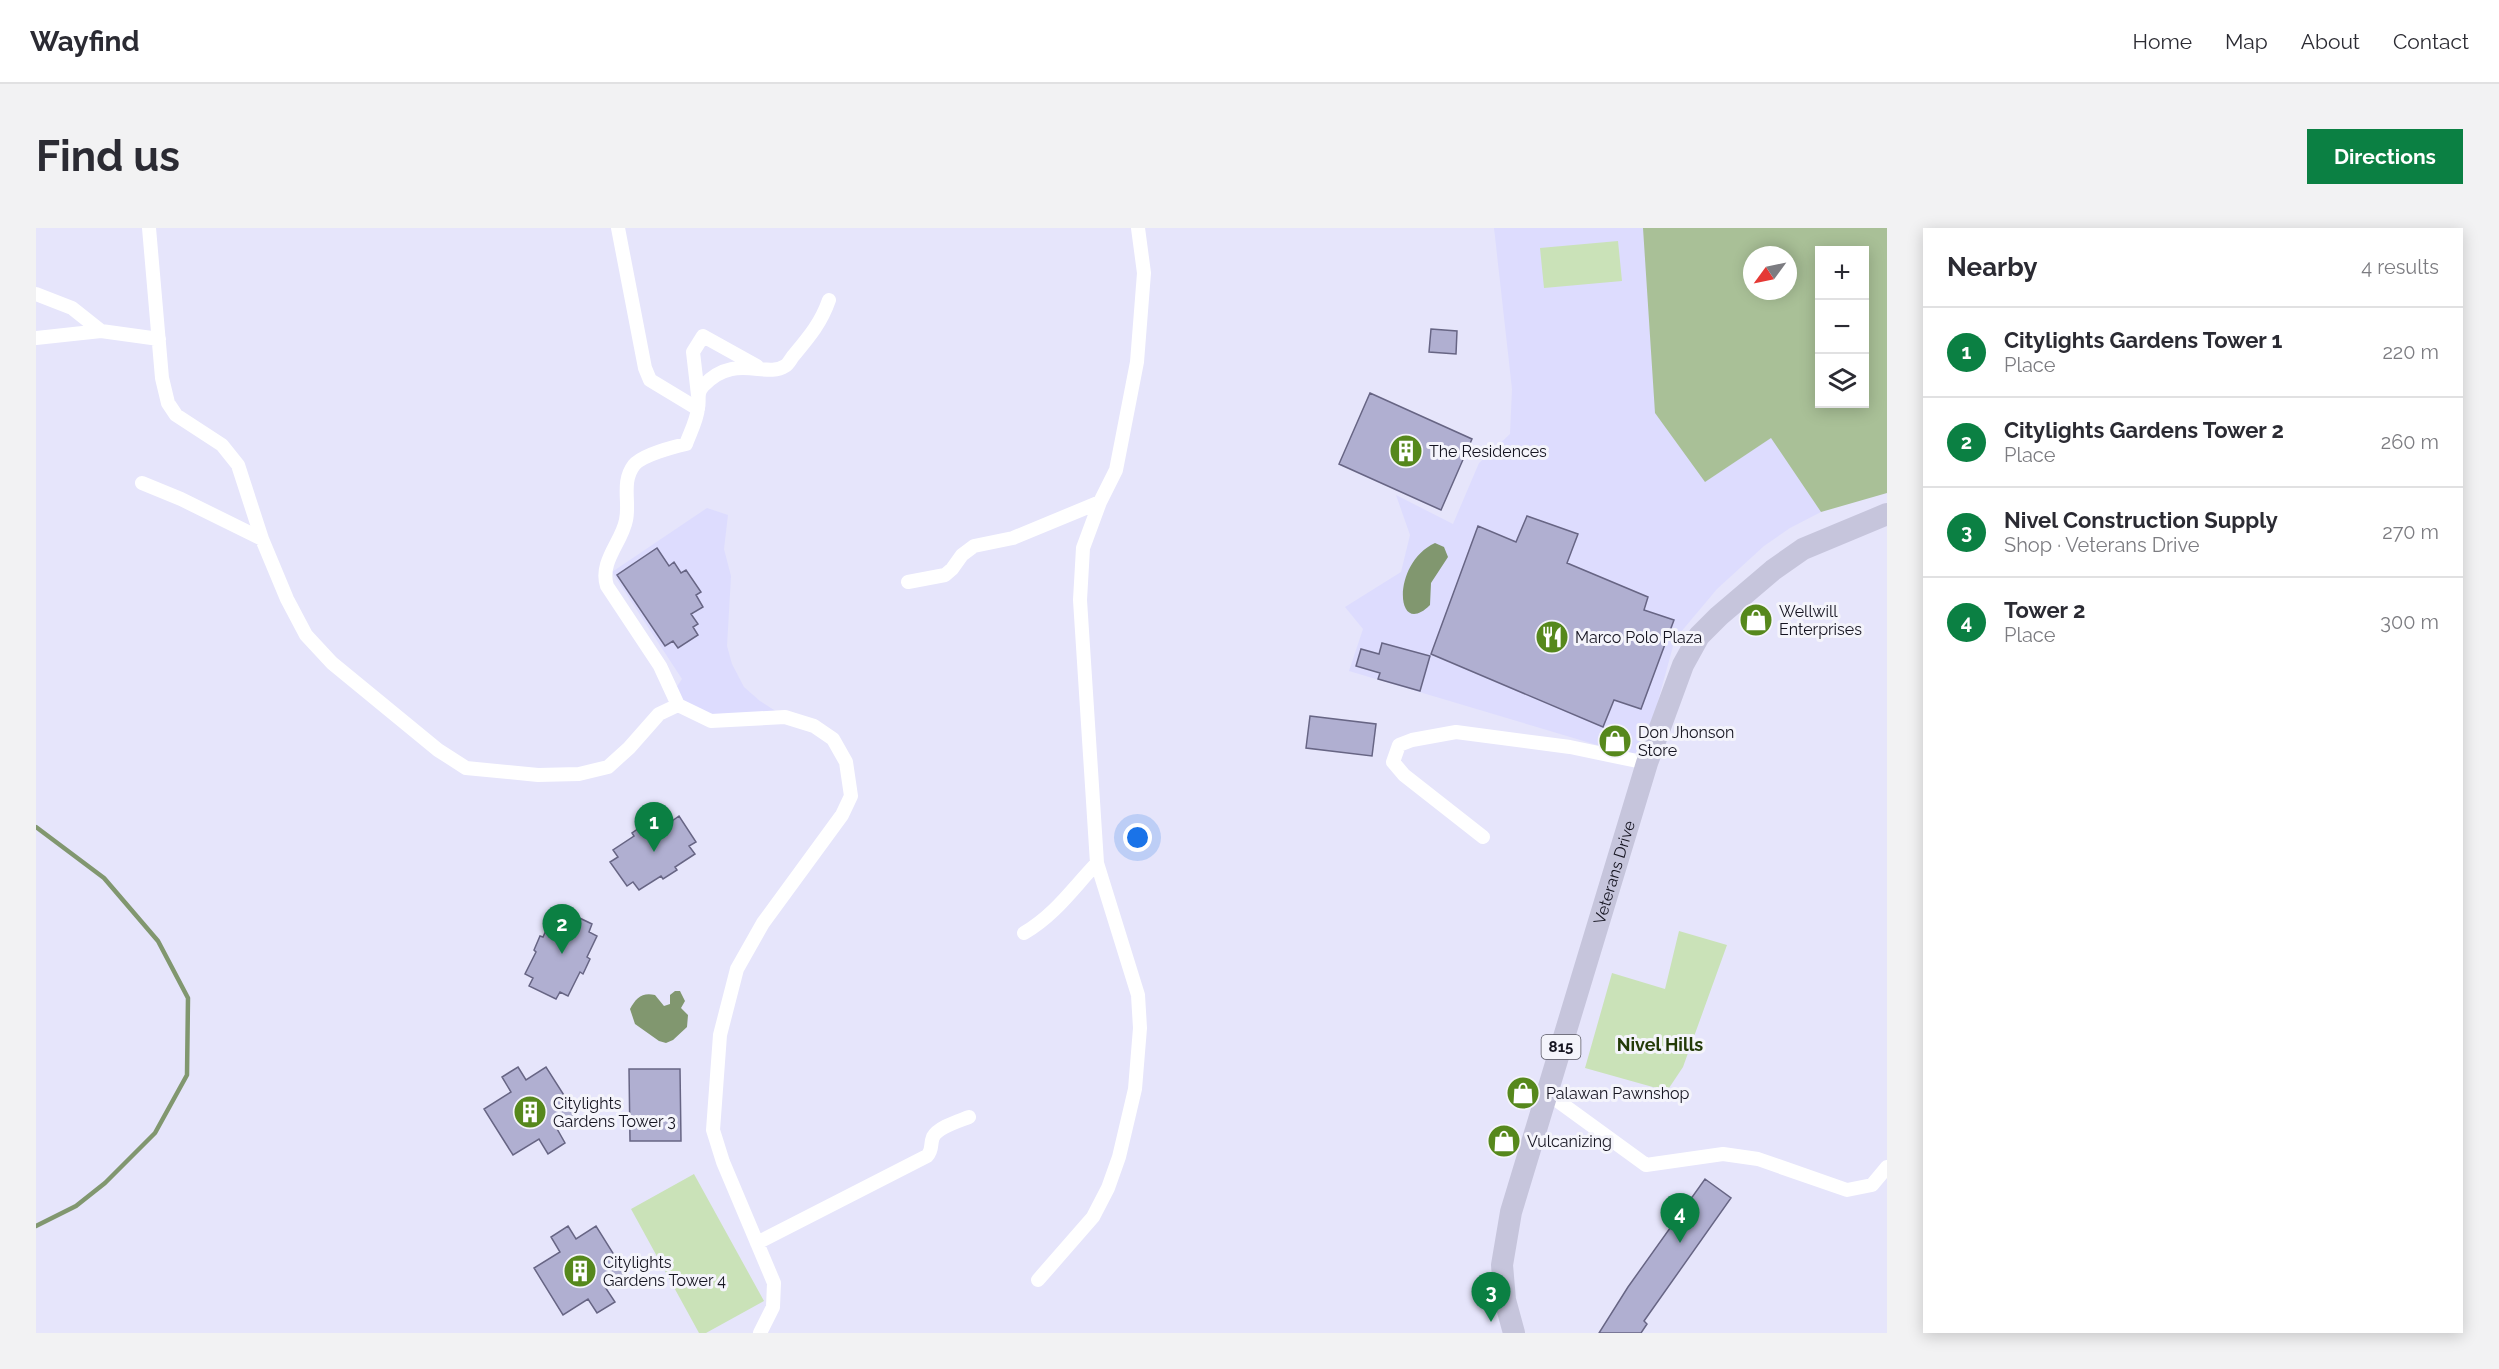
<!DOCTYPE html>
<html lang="en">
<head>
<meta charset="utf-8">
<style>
  :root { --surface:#fff; --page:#f2f2f3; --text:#2b2b33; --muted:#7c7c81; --line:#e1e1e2; --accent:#0b8043 }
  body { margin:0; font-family:Raleway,sans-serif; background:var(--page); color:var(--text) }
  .controls { position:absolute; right:18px; top:18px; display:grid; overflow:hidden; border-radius:0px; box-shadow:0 3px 15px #0003 }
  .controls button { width:54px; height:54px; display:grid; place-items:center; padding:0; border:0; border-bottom:2px solid var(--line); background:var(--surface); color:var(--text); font:30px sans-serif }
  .compass { position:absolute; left:1707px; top:18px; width:54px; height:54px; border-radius:50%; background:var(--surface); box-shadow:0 3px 15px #0003; rotate:237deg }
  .you { position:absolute; left:1102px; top:610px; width:21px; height:21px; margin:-15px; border:4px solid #fff; border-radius:50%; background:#1a73e8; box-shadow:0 0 0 9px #1a73e833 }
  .badge { display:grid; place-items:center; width:39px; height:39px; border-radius:50%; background:var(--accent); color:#fff; font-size:20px; font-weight:700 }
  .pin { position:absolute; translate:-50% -50px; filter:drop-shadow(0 2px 3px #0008) }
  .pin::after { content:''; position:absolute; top:32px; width:21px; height:18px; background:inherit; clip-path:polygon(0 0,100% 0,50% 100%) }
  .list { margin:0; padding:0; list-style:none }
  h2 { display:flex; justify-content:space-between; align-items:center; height:78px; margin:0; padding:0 24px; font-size:26px }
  h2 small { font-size:20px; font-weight:400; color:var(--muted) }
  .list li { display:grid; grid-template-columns:39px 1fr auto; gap:18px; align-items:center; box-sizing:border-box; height:90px; padding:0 24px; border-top:2px solid var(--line) }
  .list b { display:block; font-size:22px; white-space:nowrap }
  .list p { margin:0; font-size:20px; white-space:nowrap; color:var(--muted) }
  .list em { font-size:20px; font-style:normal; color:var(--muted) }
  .icon { flex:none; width:33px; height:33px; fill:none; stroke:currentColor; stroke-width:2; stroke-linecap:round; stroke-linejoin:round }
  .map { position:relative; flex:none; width:1851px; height:1105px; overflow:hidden; border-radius:0px }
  header { display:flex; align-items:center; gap:36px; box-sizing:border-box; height:84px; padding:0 30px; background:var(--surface); border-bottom:2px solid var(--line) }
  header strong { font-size:28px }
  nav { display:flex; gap:33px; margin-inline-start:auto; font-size:21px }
  .intro { display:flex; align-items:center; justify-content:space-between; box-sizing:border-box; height:144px; padding:0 36px }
  h1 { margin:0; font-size:42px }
  .button { padding:15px 27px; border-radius:0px; background:var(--accent); color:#fff; font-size:21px; font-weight:700 }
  main { display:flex; gap:36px; padding:0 36px }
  aside { flex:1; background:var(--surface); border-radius:0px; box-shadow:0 3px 15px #0003 }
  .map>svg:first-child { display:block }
</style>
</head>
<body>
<header>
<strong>Wayfind</strong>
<nav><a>Home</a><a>Map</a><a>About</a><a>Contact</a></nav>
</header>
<div class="intro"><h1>Find us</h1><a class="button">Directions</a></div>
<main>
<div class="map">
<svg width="1851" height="1105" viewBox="0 0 1851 1105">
  <rect width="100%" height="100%" fill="#e6e5fb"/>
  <path fill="#dddcfe" d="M 1458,0 L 1608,0 L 1736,210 L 1785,284 L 1754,300 L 1728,318 L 1681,361 L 1639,411 L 1607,528 L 1561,517 L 1313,443 L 1327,401 L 1309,379 L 1365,344 L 1374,307 L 1360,267 L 1417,296 L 1443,235 L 1474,206 L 1476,161 Z
    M 671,280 L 692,287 L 688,321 L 695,348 L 691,418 L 696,436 L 708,459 L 724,473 L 749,489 L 691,493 L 642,477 L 640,460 L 646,451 L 576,344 Z"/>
  <path fill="#cae2b8" d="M 1582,13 L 1586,53 L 1508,60 L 1504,20 Z
    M 1643,703 L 1691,717 L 1647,839 L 1631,863 L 1549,840 L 1576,745 L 1629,761 Z
    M 658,946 L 728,1073 L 670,1105 L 663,1105 L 595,981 Z"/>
  <path fill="#a9c097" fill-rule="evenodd" d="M 1607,0 L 1851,0 L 1851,265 L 1785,284 L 1735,210 L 1669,254 L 1619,185 ZM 1784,22 L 1828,22 L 1828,176 L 1784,176 ZM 1716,27 L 1752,27 L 1752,63 L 1716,63 Z"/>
  <path fill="#81976f" d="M 1399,315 L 1408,319 L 1412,329 L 1395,355 L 1394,377 C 1359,412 1355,335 1399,315 Z
    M 639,763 L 644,763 L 649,773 L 645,780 L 652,787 L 651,799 L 637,812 L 630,815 L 623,813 L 599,796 L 594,781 C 600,770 606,764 619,767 L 628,778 L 634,776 L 634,767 Z"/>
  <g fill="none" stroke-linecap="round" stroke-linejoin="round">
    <path stroke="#81976f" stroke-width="4.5" d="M 0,599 L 68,650 L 122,713 L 152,770 L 151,847 L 119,905 L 69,955 L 40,978 L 0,998"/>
  </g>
  <path fill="#b0afd1" stroke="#676584" stroke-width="1.5" d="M 1395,101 L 1421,103 L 1420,126 L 1393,124 Z
    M 1334,165 L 1436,211 L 1405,282 L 1303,236 Z
    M 1491,288 L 1542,306 L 1531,335 L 1612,369 L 1608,382 L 1638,392 L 1605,481 L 1578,472 L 1567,499 L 1395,426 L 1442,298 L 1480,314 Z
    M 621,320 L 633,338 L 638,334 L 645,345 L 650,342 L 665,364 L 660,367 L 667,379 L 655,386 L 662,396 L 657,399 L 662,407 L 642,420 L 637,413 L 629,418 L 581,347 Z
    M 1346,415 L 1394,428 L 1384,463 L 1342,451 L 1344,445 L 1320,438 L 1325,421 L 1343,426 Z
    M 1274,488 L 1340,496 L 1336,528 L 1270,520 Z
    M 631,586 L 636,593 L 643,588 L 660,614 L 653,618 L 659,626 L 639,639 L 641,642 L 627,651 L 625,648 L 603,662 L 597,654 L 591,658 L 574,634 L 582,629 L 577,622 L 598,608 L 596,605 L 609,596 L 611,599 Z
    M 529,683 L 556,696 L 553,704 L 561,708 L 551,729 L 554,731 L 547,746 L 544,744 L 532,768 L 524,764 L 520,771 L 493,758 L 497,750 L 489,746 L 500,724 L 498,722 L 504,708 L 507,709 L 517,687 L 525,691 Z
    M 482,839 L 490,852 L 510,839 L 540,886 L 520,899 L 529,915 L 512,926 L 503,911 L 477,927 L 448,881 L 475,864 L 466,849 Z
    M 593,841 L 644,841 L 645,913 L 594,913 Z
    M 1669,951 L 1695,970 L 1608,1093 L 1611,1096 L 1605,1105 L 1563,1105 L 1592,1059 Z
    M 532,998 L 540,1011 L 560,998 L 590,1046 L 569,1059 L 579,1074 L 561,1085 L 552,1071 L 527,1087 L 498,1040 L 524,1024 L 515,1009 Z"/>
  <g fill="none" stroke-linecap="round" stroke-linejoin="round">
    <path stroke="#fff" stroke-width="14" d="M 113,0 L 126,150 L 132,175 L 140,187 L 186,217 L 202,237 L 226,311 L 251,371 L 270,407 L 296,435 L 402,522 L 430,540 L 502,547 L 543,546 L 572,539 L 593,520 L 623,486 L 642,477
      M 582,0 L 609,140 L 614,152 L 662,181
      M 0,66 L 36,80 L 65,103 L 123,111
      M 0,110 L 65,103
      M 662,167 L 657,124 L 667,108 L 721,138
      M 106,255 L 145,271 L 226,311
      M 872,354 L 909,347 L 916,341 L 926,327 L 938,318 L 977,310 L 1064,274
      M 1447,609 L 1368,547 L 1357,534 L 1363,517 L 1376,512 L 1420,504 L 1534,519 L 1611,535
      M 988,705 C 1019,687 1037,660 1061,635
      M 1511,865 L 1610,937 L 1687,926 L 1722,931 L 1811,962 L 1836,957 L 1851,939
      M 721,1015 L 891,928 C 897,922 894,916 897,909 C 902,899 923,893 933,889
      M 1002,1052 L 1057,989 L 1072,960 L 1083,929 L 1099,861 L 1104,800 L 1102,767 L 1061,635 L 1044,372 L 1047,320 L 1064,274 L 1080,242 L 1101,134 L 1108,45 L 1102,0
      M 724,1105 L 737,1079 L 738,1055 L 687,934 L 677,902 L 684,807 L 701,741 L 727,695 L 806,587 L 815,568 L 810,534 L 797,511 L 778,498 L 749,489 L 675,493 L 642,477 L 624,438 L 571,358 C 563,334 586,314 590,292 C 594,274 585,254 598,237 C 606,227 637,219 650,216 C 654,205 661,192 662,180 C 664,172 660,166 667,158 C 698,124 730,151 749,138 C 753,136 755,130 758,127 C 773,109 785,95 793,72"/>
    <path stroke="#c6c5dc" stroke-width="22" id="s1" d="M 1478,1105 L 1469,1072 L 1466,1037 L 1475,984 L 1611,535 L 1647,437 L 1663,408 L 1683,388 L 1737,342 L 1767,321 L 1851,286"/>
  </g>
  <defs>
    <g id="building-disc" transform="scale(1.725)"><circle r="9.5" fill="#56881c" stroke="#f4f4fb"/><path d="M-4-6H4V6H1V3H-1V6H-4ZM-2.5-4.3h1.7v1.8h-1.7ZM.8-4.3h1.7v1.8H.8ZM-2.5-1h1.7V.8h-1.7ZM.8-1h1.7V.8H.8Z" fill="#fff"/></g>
    <g id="shop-disc" transform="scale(1.725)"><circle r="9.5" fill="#56881c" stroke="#f4f4fb"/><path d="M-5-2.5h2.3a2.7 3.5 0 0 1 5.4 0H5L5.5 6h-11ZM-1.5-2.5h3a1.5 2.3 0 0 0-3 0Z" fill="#fff"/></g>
    <g id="restaurant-disc" transform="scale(1.725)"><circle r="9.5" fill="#56881c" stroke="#f4f4fb"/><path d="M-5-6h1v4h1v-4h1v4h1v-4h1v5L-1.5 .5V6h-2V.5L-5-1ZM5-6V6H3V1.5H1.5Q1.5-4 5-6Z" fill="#fff"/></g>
  </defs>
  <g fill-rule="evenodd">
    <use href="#building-disc" x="1370" y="223"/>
    <use href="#shop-disc" x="1720" y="392"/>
    <use href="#restaurant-disc" x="1516" y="409"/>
    <use href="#shop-disc" x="1579" y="513"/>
    <use href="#shop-disc" x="1487" y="865"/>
    <use href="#building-disc" x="494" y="884"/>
    <use href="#shop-disc" x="1468" y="913"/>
    <use href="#building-disc" x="544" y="1043"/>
  </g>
  <g text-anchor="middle" stroke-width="6" stroke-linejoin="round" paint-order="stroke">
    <rect fill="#f4f4fb" stroke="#585762" stroke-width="1.5" x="1505.5" y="807" width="39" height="24" rx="4.5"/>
    <g font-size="15" font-weight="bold" fill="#151420">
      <text x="1525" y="824">815</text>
    </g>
    <g font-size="16" fill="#151420" stroke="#f4f4fb" text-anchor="start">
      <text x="1393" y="229">The Residences</text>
      <text x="1743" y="389">Wellwill<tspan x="1743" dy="18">Enterprises</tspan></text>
      <text x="1539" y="415">Marco Polo Plaza</text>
      <text x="1602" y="510">Don Jhonson<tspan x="1602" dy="18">Store</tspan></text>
      <text x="1510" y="871">Palawan Pawnshop</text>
      <text x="517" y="881">Citylights<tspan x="517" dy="18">Gardens Tower 3</tspan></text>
      <text x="1491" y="919">Vulcanizing</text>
      <text x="567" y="1040">Citylights<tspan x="567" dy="18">Gardens Tower 4</tspan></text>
    </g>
    <g font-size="16" fill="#151420" stroke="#f4f4fb">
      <text dy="6" stroke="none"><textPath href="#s1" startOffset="478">Veterans Drive</textPath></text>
    </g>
    <g font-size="18" font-weight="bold" fill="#233b08" stroke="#f4f4fb">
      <text x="1624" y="823">Nivel Hills</text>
    </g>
  </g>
</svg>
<div class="controls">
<button>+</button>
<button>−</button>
<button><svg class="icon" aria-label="layers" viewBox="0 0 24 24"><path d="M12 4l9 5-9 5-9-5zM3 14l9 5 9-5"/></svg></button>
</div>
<svg class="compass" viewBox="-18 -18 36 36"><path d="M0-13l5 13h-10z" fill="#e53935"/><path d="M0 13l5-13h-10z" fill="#7c7c81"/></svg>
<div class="you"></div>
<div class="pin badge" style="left:618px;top:624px">1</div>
<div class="pin badge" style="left:526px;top:726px">2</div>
<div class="pin badge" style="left:1455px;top:1094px">3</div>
<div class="pin badge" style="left:1644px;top:1015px">4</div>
</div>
<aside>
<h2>Nearby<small>4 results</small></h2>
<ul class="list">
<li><span class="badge">1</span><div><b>Citylights Gardens Tower 1</b><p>Place</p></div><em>220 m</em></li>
<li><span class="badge">2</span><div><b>Citylights Gardens Tower 2</b><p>Place</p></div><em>260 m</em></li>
<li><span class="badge">3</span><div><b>Nivel Construction Supply</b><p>Shop · Veterans Drive</p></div><em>270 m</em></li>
<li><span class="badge">4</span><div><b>Tower 2</b><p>Place</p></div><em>300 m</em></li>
</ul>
</aside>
</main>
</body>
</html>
